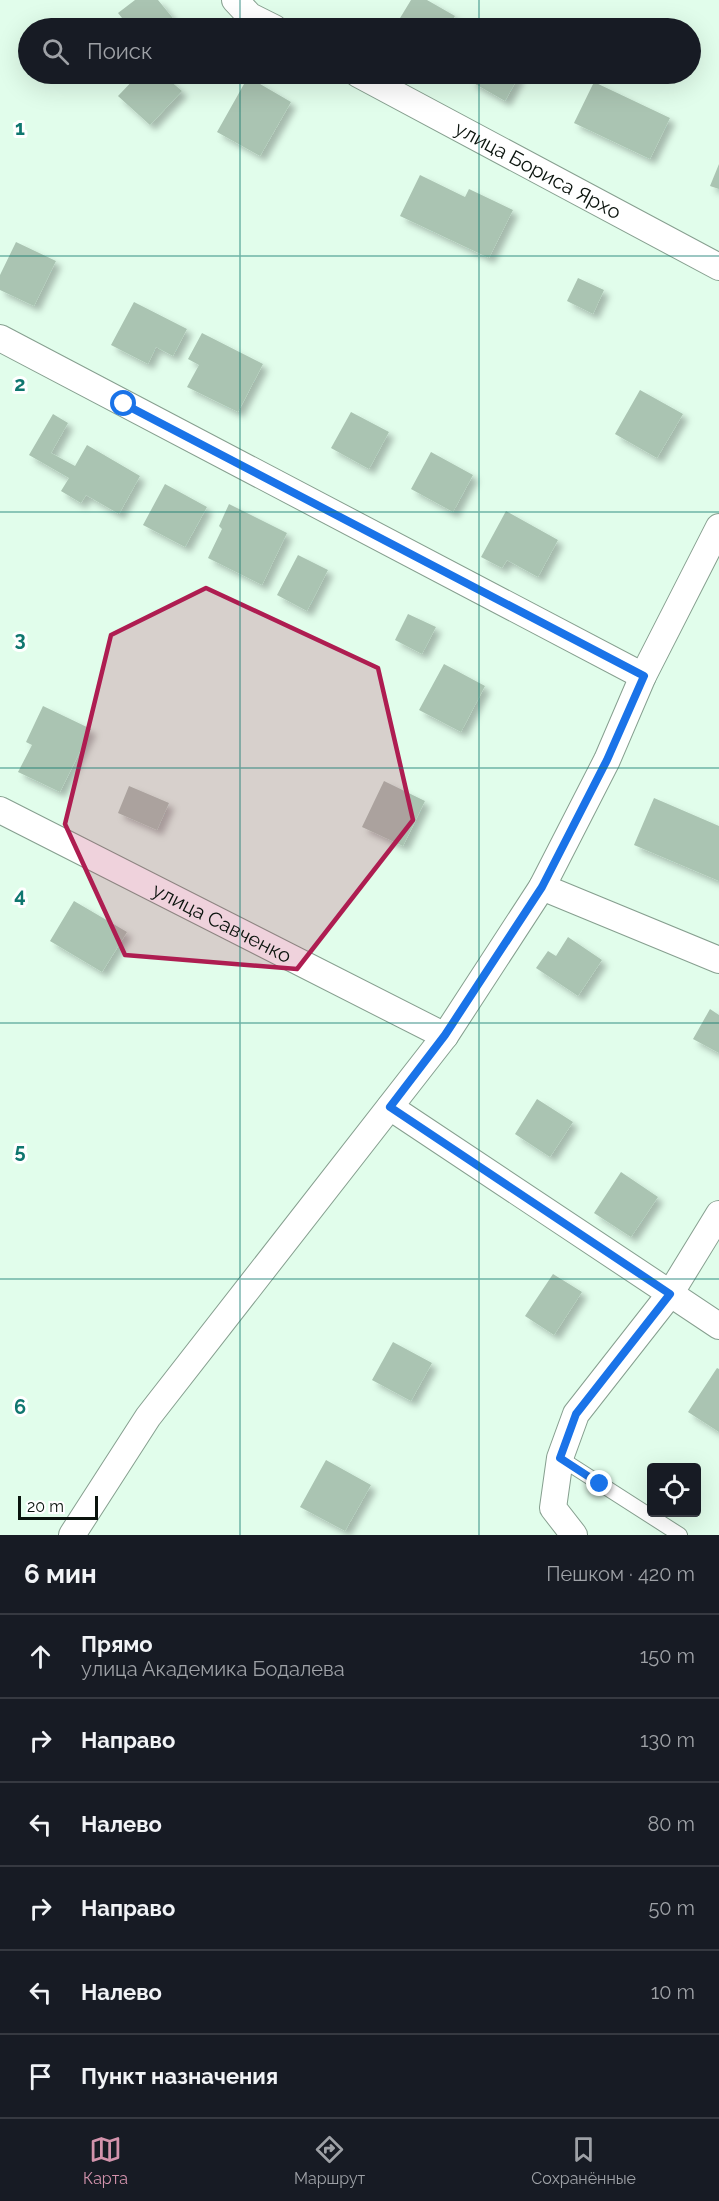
<!DOCTYPE html>
<html lang="ru">
<head>
<meta charset="utf-8">
<style>
  :root { --surface:#171b24; --page:#20242c; --text:#f1f3f6; --muted:#9ea1a6; --line:#363941; --accent:#d393ac }
  body { margin:0; font-family:Raleway,sans-serif; background:var(--page); color:var(--text) }
  .controls { position:absolute; right:18px; bottom:18px; display:grid; overflow:hidden; border-radius:6px; box-shadow:0 6px 24px #0002 }
  .controls button { width:54px; height:54px; display:grid; place-items:center; padding:0; border:0; border-bottom:2px solid var(--line); background:var(--surface); color:var(--text); font:30px sans-serif }
  .scale { position:absolute; left:18px; bottom:15px; width:80px; box-sizing:border-box; padding-left:6px; border:3px solid #0a130d; border-top:0; font-size:16px; line-height:21px; white-space:nowrap; color:#0a130d; -webkit-text-stroke:4px #fff; paint-order:stroke }
  .stop { position:absolute; width:18px; height:18px; margin:-14px; border:4px solid #1a73e8; border-radius:50%; background:#fff }
  .stop.end { background:#1a73e8; border-color:#fff; box-shadow:0 2px 6px #0008 }
  .list { margin:0; padding:0; list-style:none }
  h2 { display:flex; justify-content:space-between; align-items:center; height:78px; margin:0; padding:0 24px; font-size:26px }
  h2 small { font-size:20px; font-weight:400; color:var(--muted) }
  .list li { display:grid; grid-template-columns:39px 1fr auto; gap:18px; align-items:center; box-sizing:border-box; height:84px; padding:0 24px; border-top:2px solid var(--line) }
  .list b { display:block; font-size:22px; white-space:nowrap }
  .list p { margin:0; font-size:20px; white-space:nowrap; color:var(--muted) }
  .list em { font-size:20px; font-style:normal; color:var(--muted) }
  .icon { flex:none; width:33px; height:33px; fill:none; stroke:currentColor; stroke-width:2; stroke-linecap:round; stroke-linejoin:round }
  .map { position:relative; flex:none; width:719px; height:1535px; overflow:hidden }
  .search { position:absolute; background:var(--surface); box-shadow:0 6px 24px #0002; left:18px; right:18px; top:18px; height:66px; display:flex; align-items:center; gap:15px; box-sizing:border-box; padding:0 21px; border-radius:33px; color:var(--muted); font-size:22px }
  .sheet { height:582px; background:var(--surface) }
  nav { display:flex; justify-content:space-around; align-items:center; box-sizing:border-box; height:84px; border-top:2px solid var(--line); background:var(--surface); font-size:16px; color:var(--muted) }
  nav a { display:grid; justify-items:center; gap:3px }
  nav .on { color:var(--accent) }
  .map>svg:first-child { display:block }
</style>
</head>
<body>
<div class="map">
<svg width="719" height="1535" viewBox="0 0 719 1535">
  <defs>
    <filter id="shadow"><feDropShadow dx="5.5" dy="5.5" stdDeviation="3" flood-color="#0004"/></filter>
  </defs>
  <rect width="100%" height="100%" fill="#e1fdeb"/>
  <path fill="#aac4b2" filter="url(#shadow)" d="M 135,0 L 158,0 L 181,28 L 130,28 L 118,13 Z
    M 411,0 L 427,0 L 455,16 L 448,28 L 394,28 Z
    M 139,74 L 162,74 L 182,91 L 150,125 L 118,96 Z
    M 475,74 L 520,74 L 505,101 L 470,81 Z
    M 248,77 L 291,102 L 260,156 L 217,132 Z
    M 594,82 L 670,118 L 650,159 L 574,123 Z
    M 719,164 L 719,189 L 710,186 Z
    M 420,175 L 465,197 L 469,189 L 513,210 L 489,258 L 400,216 Z
    M 16,242 L 56,261 L 34,306 L 0,290 L 0,275 Z
    M 578,278 L 604,290 L 593,314 L 567,301 Z
    M 134,302 L 187,329 L 173,356 L 156,347 L 148,364 L 111,345 Z
    M 202,333 L 263,364 L 238,412 L 187,387 L 199,365 L 188,359 Z
    M 640,390 L 683,414 L 657,458 L 615,434 Z
    M 351,412 L 389,432 L 369,469 L 331,448 Z
    M 53,414 L 68,423 L 51,453 L 75,466 L 87,445 L 140,476 L 119,514 L 86,495 L 81,503 L 61,491 L 69,478 L 29,455 Z
    M 431,452 L 473,475 L 453,512 L 411,489 Z
    M 165,484 L 207,507 L 185,547 L 143,525 Z
    M 229,504 L 287,533 L 262,585 L 208,558 L 222,529 L 219,526 Z
    M 506,511 L 558,540 L 538,577 L 507,560 L 502,568 L 481,557 Z
    M 298,555 L 328,570 L 307,611 L 277,595 Z
    M 408,614 L 436,627 L 422,654 L 395,640 Z
    M 444,664 L 485,686 L 461,732 L 419,710 Z
    M 43,706 L 91,729 L 60,792 L 18,772 L 32,745 L 26,742 Z
    M 384,781 L 425,801 L 403,846 L 362,827 Z
    M 129,786 L 169,803 L 157,830 L 118,813 Z
    M 654,798 L 719,826 L 719,881 L 634,845 Z
    M 74,901 L 127,932 L 102,972 L 50,941 Z
    M 568,937 L 602,960 L 578,996 L 536,968 L 548,951 L 556,956 Z
    M 710,1009 L 719,1015 L 719,1053 L 693,1039 Z
    M 537,1099 L 573,1122 L 550,1157 L 515,1134 Z
    M 621,1172 L 658,1197 L 631,1237 L 594,1213 Z
    M 553,1274 L 582,1292 L 554,1335 L 525,1316 Z
    M 393,1342 L 432,1363 L 411,1401 L 372,1380 Z
    M 717,1368 L 719,1369 L 719,1432 L 688,1412 Z
    M 326,1460 L 371,1485 L 345,1531 L 300,1507 Z"/>
  <g fill="none" stroke-linecap="round" stroke-linejoin="round">
    <g stroke="#869f8f" stroke-width="16">
      <path id="service" d="M 560,1458 L 680,1535"/>
    </g>
    <g stroke="#869f8f" stroke-width="28">
      <g id="minor">
        <path d="M 235,0 L 250,16 L 274,28"/>
        <path id="s1" d="M 358,74 L 719,267"/>
        <path d="M 0,338 L 643,676"/>
        <path id="s2" d="M 0,810 L 445,1036"/>
        <path d="M 542,887 L 719,960"/>
        <path d="M 390,1107 L 719,1326"/>
        <path d="M 72,1535 L 148,1417 L 445,1036 L 542,887 L 607,760 L 643,676 L 719,527"/>
        <path d="M 574,1535 L 553,1508 L 560,1458 L 576,1414 L 670,1294 L 719,1214"/>
      </g>
    </g>
    <use href="#service" stroke="#fff" stroke-width="14"/>
    <use href="#minor" stroke="#fff" stroke-width="26"/>
  </g>
  <g fill="none" stroke-linecap="round" stroke-linejoin="round">
    <path stroke="#1a73e8" stroke-width="8" d="M 124,404 L 644,676 L 607,760 L 542,887 L 445,1035 L 390,1107 L 670,1294 L 576,1414 L 560,1458 L 600,1484"/>
  </g>
  <path fill="#ae1d51" fill-opacity="0.2" stroke="#ae1d51" stroke-width="4.5" stroke-linejoin="round" d="M 206,588 L 378,668 L 413,820 L 297,969 L 125,955 L 65,824 L 111,635 Z"/>
  <path fill="none" stroke="#0f766e" stroke-width="1.5" stroke-opacity="0.55" d="M 240,0 L 240,28M 479,0 L 479,28M 240,74 L 240,1535M 479,74 L 479,1535M 0,256 L 719,256M 0,512 L 719,512M 0,768 L 719,768M 0,1023 L 719,1023M 0,1279 L 719,1279"/>
  <g text-anchor="middle" stroke-width="6" stroke-linejoin="round" paint-order="stroke">
    <g font-size="20" fill="#0a130d" stroke="#fff">
      <text dy="7" stroke="none"><textPath href="#s1" startOffset="204">улица Бориса Ярхо</textPath></text>
      <text dy="7" stroke="none"><textPath href="#s2" startOffset="249">улица Савченко</textPath></text>
    </g>
  </g>
  <g font-size="20" text-anchor="middle" font-weight="bold" fill="#0f766e" stroke="#fff" stroke-width="6" stroke-linejoin="round" paint-order="stroke">
    <text x="20" y="135">1</text>
    <text x="20" y="391">2</text>
    <text x="20" y="646">3</text>
    <text x="20" y="902">4</text>
    <text x="20" y="1158">5</text>
    <text x="20" y="1414">6</text>
  </g>
</svg>
<div class="controls">
<button><svg class="icon" aria-label="locate" viewBox="0 0 24 24"><circle cx="12" cy="12" r="6"/><path d="M12 2v4M12 18v4M2 12h4M18 12h4"/></svg></button>
</div>
<div class="scale">20 m</div>
<div class="stop" style="left:124px;top:404px"></div>
<div class="stop end" style="left:600px;top:1484px"></div>
<div class="search"><svg class="icon" aria-label="search" viewBox="0 0 24 24"><circle cx="10" cy="10" r="6"/><path d="M15 15l6 6"/></svg>Поиск</div>
</div>
<section class="sheet">
<h2>6 мин<small>Пешком · 420 m</small></h2>
<ul class="list">
<li><svg class="icon" aria-label="ahead" viewBox="0 0 24 24"><path d="M12 20V5M6 11l6-6 6 6"/></svg><div><b>Прямо</b><p>улица Академика Бодалева</p></div><em>150 m</em></li>
<li><svg class="icon" aria-label="right" viewBox="0 0 24 24"><path d="M7 20v-9h11M14 6l5 5-5 5"/></svg><div><b>Направо</b></div><em>130 m</em></li>
<li><svg class="icon" aria-label="left" viewBox="0 0 24 24"><path d="M17 20v-9H6M10 6l-5 5 5 5"/></svg><div><b>Налево</b></div><em>80 m</em></li>
<li><svg class="icon" aria-label="right" viewBox="0 0 24 24"><path d="M7 20v-9h11M14 6l5 5-5 5"/></svg><div><b>Направо</b></div><em>50 m</em></li>
<li><svg class="icon" aria-label="left" viewBox="0 0 24 24"><path d="M17 20v-9H6M10 6l-5 5 5 5"/></svg><div><b>Налево</b></div><em>10 m</em></li>
<li><svg class="icon" aria-label="arrive" viewBox="0 0 24 24"><path d="M6 21V4h12l-3 4 3 4H6"/></svg><div><b>Пункт назначения</b></div></li>
</ul>
</section>
<nav>
<a class="on"><svg class="icon" aria-label="map" viewBox="0 0 24 24"><path d="M3 6l6-2 6 2 6-2v14l-6 2-6-2-6 2zM9 4v14M15 6v14"/></svg>Карта</a>
<a><svg class="icon" aria-label="directions" viewBox="0 0 24 24"><path d="M12 3l9 9-9 9-9-9zM9 14v-3h6M13 9l2 2-2 2"/></svg>Маршрут</a>
<a><svg class="icon" aria-label="saved" viewBox="0 0 24 24"><path d="M7 4h10v16l-5-4-5 4z"/></svg>Сохранённые</a>
</nav>
</body>
</html>
